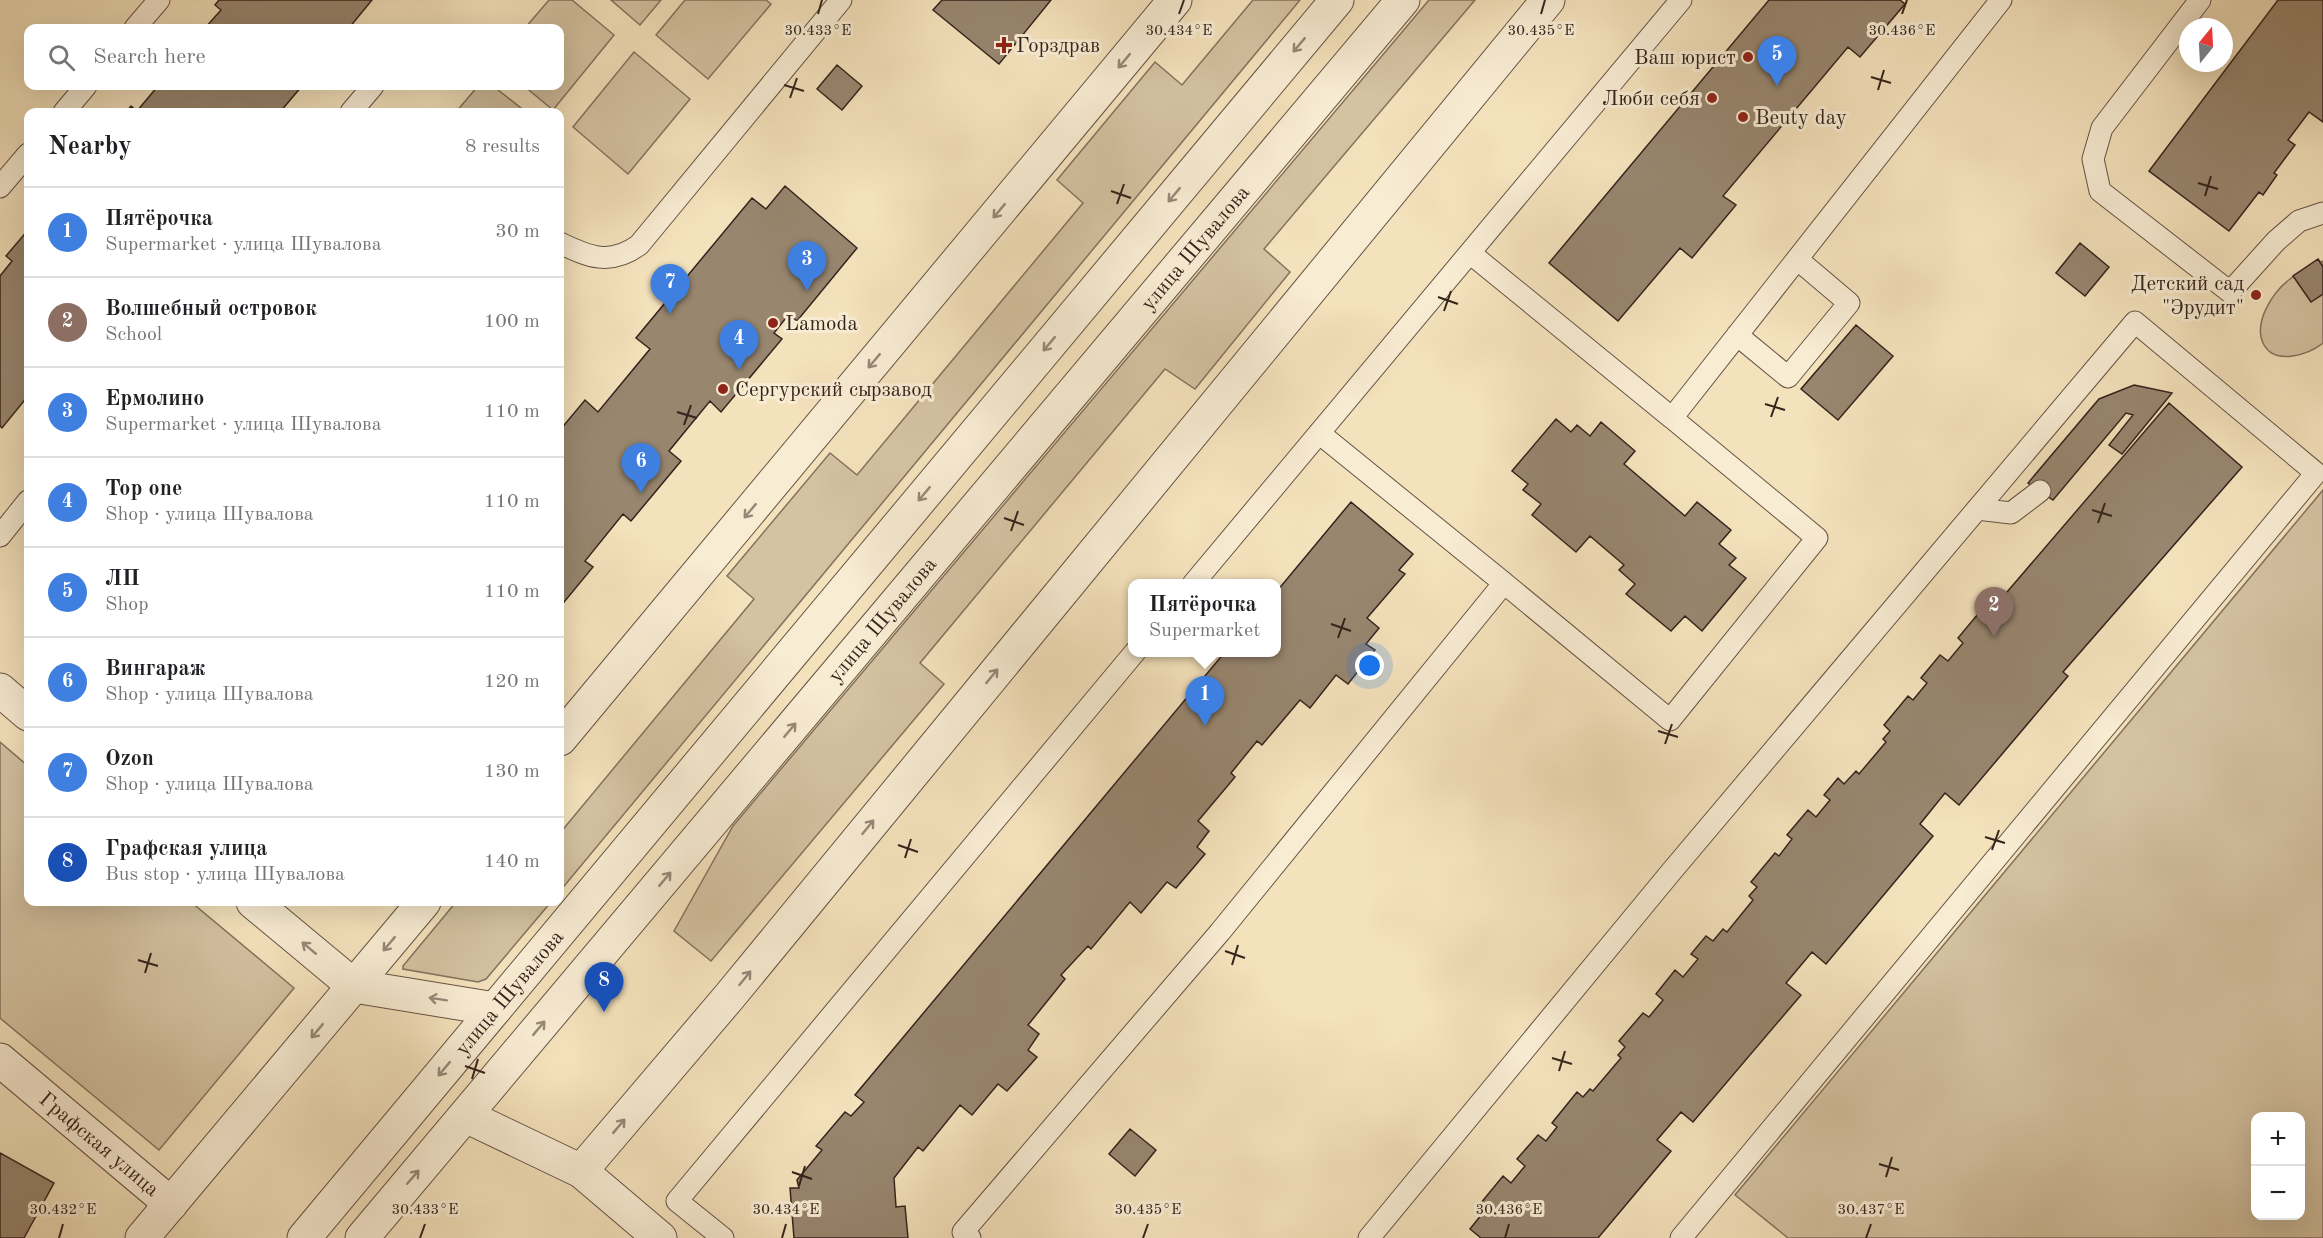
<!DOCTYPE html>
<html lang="en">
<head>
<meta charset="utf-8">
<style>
  :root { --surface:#fff; --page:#f2f2f2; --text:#202124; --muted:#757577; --line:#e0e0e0; --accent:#8f2418 }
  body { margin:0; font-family:"Old Standard TT",serif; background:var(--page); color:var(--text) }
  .controls { position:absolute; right:18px; bottom:18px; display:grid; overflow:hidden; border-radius:12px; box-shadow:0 6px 24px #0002 }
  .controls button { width:54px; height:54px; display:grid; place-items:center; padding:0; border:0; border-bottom:2px solid var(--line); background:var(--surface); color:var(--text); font:30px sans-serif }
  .compass { position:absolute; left:2179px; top:18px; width:54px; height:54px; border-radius:50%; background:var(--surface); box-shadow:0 6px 24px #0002; rotate:18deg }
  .you { position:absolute; left:1370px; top:666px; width:21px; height:21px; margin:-15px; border:4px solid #fff; border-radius:50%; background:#1a73e8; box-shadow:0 0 0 9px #1a73e833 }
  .badge { display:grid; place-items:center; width:39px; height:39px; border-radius:50%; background:var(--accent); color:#fff; font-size:20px; font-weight:700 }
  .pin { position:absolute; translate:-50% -50px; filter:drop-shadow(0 2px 3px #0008) }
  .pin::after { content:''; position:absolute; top:32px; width:21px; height:18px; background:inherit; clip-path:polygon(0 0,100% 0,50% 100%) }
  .popup { position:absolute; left:1128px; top:579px; width:153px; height:78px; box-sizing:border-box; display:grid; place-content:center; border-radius:12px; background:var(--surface); filter:drop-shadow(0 2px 4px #0005); font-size:20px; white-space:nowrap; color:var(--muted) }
  .popup b { font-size:22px; color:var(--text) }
  .popup::after { content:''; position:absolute; left:50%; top:100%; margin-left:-12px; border:12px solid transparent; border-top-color:var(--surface) }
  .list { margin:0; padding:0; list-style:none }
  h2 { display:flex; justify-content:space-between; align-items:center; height:78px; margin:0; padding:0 24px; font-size:26px }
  h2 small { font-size:20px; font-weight:400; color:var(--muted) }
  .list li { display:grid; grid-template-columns:39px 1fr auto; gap:18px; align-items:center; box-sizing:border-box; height:90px; padding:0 24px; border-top:2px solid var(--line) }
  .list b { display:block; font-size:22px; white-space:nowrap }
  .list p { margin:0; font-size:20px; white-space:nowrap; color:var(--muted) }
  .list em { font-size:20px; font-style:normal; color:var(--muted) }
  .icon { flex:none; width:33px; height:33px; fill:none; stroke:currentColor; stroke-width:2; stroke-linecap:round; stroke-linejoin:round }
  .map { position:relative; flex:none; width:2323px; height:1238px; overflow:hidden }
  .search { position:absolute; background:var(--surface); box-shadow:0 6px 24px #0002; left:24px; top:24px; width:540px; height:66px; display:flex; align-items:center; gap:15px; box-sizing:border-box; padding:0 21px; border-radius:12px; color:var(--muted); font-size:22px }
  .panel { position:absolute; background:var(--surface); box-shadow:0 6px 24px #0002; left:24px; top:108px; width:540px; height:798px; border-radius:12px }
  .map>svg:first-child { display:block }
</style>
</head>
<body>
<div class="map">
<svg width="2323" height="1238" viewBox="0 0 2323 1238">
  <rect width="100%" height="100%" fill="#f4e2bc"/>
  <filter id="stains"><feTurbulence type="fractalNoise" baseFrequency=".00333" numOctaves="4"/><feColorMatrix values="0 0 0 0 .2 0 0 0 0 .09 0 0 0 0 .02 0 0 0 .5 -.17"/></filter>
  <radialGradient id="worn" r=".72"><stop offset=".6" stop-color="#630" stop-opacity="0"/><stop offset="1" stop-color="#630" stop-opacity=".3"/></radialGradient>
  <path fill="#d4c2a1" stroke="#84725e" stroke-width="1.5" fill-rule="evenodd" d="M 549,0 L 572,0 L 614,35 L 553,110 L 524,86 L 560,86 L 560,28 L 525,28 Z
    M 611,0 L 661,0 L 640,25 Z
    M 685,0 L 766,0 L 771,4 L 708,79 L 656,35 Z
    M 1253,0 L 1300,0 L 560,891 L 560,833 L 754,599 L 727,576 L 830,453 L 857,475 L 1083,203 L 1057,180 L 1155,62 L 1182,85 Z
    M 1429,0 L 1475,0 L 1264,249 L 1290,272 L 1195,389 L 1165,369 L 920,663 L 944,684 L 711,961 L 674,931 L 733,826 Z
    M 634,52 L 690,99 L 628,174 L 573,127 Z
    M 478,86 L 493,86 L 526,112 L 456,112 Z
    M 2323,261 L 2323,343 C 2309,354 2276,366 2264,345 C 2252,323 2273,292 2290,279 C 2299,272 2312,267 2323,261 Z
    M 2323,490 L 2323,1238 L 1788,1238 L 1735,1195 ZM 2256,1116 L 2300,1116 L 2300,1216 L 2256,1216 Z
    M 0,742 L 28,766 L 28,902 L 191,902 L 294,988 L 159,1150 L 0,1018 Z
    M 456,902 L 551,902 L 486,979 L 478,982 L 403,969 L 403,966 Z"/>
  <path fill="#98866f" stroke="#35231c" stroke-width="1.5" d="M 219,0 L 372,0 L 349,28 L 205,28 L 221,10 L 215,5 Z
    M 942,0 L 1051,0 L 999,64 L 933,10 Z
    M 1769,0 L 1900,0 L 1905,4 L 1860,57 L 1848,47 L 1723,196 L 1736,205 L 1706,241 L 1692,258 L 1680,248 L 1618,321 L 1549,263 Z
    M 2278,0 L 2323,0 L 2323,122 L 2309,112 L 2288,140 L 2295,145 L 2274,173 L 2277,175 L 2263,195 L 2259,192 L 2229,231 L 2149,171 Z
    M 837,65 L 862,86 L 842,110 L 817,89 Z
    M 158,86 L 302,86 L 280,112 L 126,112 L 131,106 L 137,111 Z
    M 785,186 L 857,248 L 797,321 L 789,314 L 774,333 L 782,339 L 721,412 L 710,401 L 669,451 L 681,461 L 631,521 L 623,514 L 585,561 L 593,567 L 560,607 L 560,430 L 585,400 L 598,412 L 650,349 L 636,338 L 752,198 L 766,209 Z
    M 28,230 L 28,396 L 2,428 L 0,426 L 0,276 L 12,261 L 6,256 Z
    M 2080,243 L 2109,267 L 2085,296 L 2056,273 Z
    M 2318,259 L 2323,267 L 2323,294 L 2311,302 L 2293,276 Z
    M 1856,325 L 1893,356 L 1838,420 L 1801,389 Z
    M 2134,385 L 2172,393 L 2122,454 L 2109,445 L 2133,415 L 2126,413 L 2053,500 L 2028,483 L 2099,399 Z
    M 2169,403 L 2242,467 L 2063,672 L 2068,676 L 1959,805 L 1945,793 L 1920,824 L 1933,836 L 1826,964 L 1812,952 L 1786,983 L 1801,995 L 1693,1122 L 1681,1112 L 1657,1140 L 1671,1151 L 1598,1238 L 1481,1238 L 1470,1229 L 1482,1214 L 1476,1209 L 1503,1176 L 1511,1183 L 1525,1166 L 1517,1159 L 1538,1135 L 1546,1141 L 1557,1127 L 1552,1123 L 1577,1092 L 1583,1097 L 1590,1089 L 1593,1091 L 1621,1058 L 1618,1055 L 1625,1047 L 1619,1041 L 1643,1013 L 1649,1017 L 1663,1000 L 1656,994 L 1675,970 L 1683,977 L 1698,959 L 1691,954 L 1706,936 L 1713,941 L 1723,929 L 1727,932 L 1753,900 L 1749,896 L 1757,887 L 1751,882 L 1775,853 L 1779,856 L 1792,839 L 1787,835 L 1808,810 L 1816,817 L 1830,800 L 1824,795 L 1838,778 L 1844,784 L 1856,771 L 1859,774 L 1886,742 L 1883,739 L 1890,731 L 1884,725 L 1908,696 L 1913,700 L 1927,683 L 1921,678 L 1940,655 L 1948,661 L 1963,643 L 1958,638 L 1983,608 L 1989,613 Z
    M 1556,419 L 1571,432 L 1577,425 L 1590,436 L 1601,422 L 1635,451 L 1624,464 L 1685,516 L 1697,502 L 1731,530 L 1719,544 L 1736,558 L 1729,565 L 1746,578 L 1702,631 L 1685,616 L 1671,631 L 1626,594 L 1635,584 L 1619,570 L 1624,565 L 1590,536 L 1576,552 L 1532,515 L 1541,504 L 1523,490 L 1528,484 L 1512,471 Z
    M 1351,502 L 1413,554 L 1399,570 L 1405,574 L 1367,618 L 1379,628 L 1366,644 L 1375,650 L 1348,684 L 1336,675 L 1310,708 L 1300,700 L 1262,745 L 1257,741 L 1231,773 L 1235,777 L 1198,821 L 1209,831 L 1197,847 L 1205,854 L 1176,888 L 1167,882 L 1141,913 L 1130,902 L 1091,949 L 1088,946 L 1061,975 L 1065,979 L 1028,1025 L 1039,1034 L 1028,1050 L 1037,1057 L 1007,1091 L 998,1084 L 972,1115 L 960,1105 L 923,1151 L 918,1147 L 894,1178 L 896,1207 L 905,1206 L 908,1238 L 794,1238 L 790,1188 L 799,1188 L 797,1180 L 822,1150 L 816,1146 L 845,1112 L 851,1116 L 864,1102 L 855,1095 L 1225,652 L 1277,652 L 1277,591 Z
    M 1130,1129 L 1156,1150 L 1135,1176 L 1109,1154 Z
    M 0,1153 L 54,1183 L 24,1238 L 0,1238 Z"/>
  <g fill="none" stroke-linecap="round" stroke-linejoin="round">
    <g stroke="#655344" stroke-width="23">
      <path id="service" d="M 2200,0 L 2102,128 L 2093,159 L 2100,191 L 2230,292 L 2276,241 L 2299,221 L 2323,213
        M 135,28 L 159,0
        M 64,112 L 86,86
        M 351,112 L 373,86
        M 0,187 L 28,154
        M 560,243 C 589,257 610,266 639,245 L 841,0
        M 1470,253 L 1672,418 L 2001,0
        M 1737,335 L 1788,377 L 1849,303 L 1797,259
        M 1977,509 L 2011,513 L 2040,491
        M 0,536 L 28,501
        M 1504,583 L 1670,720 L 1817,538 L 1672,418
        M 1193,584 L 1681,0
        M 723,1238 L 677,1201 L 1135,652
        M 970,1238 L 963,1232 L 1220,932 L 1504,583 L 1319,433
        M 1369,1238 L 1671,872 L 2135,322 L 2316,473 L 1681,1238"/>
    </g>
    <g stroke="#655344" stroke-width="35">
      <g id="minor">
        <path d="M 0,690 L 28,714"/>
        <path d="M 560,739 L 1175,0"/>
        <path d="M 253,902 L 354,986"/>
        <path d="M 354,986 L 495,1009"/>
        <path id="s1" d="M 0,1060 L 171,1204"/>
        <path d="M 466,1116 L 581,1171 L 660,1238"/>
        <path d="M 581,1171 L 729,997 L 1548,0"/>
        <path d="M 142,1238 L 424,902"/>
      </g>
    </g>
    <g stroke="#655344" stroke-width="35">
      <g id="tertiary">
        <path id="s2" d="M 304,1238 L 1337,0"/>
        <path id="s3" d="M 362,1238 L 1403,0"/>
      </g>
    </g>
    <use href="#service" stroke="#f8ecd3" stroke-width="21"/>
    <use href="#minor" stroke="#f8ecd3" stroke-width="33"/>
    <use href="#tertiary" stroke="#f8ecd3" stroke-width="33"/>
  </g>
  <defs><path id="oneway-shaft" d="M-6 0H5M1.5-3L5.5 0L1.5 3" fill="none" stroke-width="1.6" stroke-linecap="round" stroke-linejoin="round" transform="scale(1.5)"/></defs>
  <g stroke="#968878">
    <use href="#oneway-shaft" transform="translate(1299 45) rotate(130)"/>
    <use href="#oneway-shaft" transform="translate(1124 61) rotate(130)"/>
    <use href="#oneway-shaft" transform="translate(1174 195) rotate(130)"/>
    <use href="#oneway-shaft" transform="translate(999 211) rotate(130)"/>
    <use href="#oneway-shaft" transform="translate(1049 344) rotate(130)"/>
    <use href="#oneway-shaft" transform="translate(874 361) rotate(130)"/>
    <use href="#oneway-shaft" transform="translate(924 494) rotate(130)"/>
    <use href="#oneway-shaft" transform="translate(750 511) rotate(130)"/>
    <use href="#oneway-shaft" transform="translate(992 676) rotate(-51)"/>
    <use href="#oneway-shaft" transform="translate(790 730) rotate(-50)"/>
    <use href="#oneway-shaft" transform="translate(868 827) rotate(-51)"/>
    <use href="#oneway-shaft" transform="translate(665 879) rotate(-50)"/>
    <use href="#oneway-shaft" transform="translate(389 944) rotate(130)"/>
    <use href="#oneway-shaft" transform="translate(309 948) rotate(-140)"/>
    <use href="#oneway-shaft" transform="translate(745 978) rotate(-51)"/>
    <use href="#oneway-shaft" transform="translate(438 999) rotate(-171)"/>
    <use href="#oneway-shaft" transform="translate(539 1028) rotate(-50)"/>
    <use href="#oneway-shaft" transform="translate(317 1031) rotate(130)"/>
    <use href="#oneway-shaft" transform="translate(444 1069) rotate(130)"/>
    <use href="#oneway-shaft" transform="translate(619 1126) rotate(-50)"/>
    <use href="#oneway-shaft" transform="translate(413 1177) rotate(-49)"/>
  </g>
  <path fill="none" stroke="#35231c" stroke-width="2" d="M 818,14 L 822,0M 1179,14 L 1184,0M 1541,14 L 1545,0M 1902,14 L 1907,0M 1871,77 L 1891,83M 784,85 L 804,91M 1878,90 L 1884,70M 790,98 L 797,78M 2198,183 L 2218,189M 1111,191 L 1131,198M 2205,196 L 2211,176M 1117,204 L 1124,184M 1438,297 L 1458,304M 1444,311 L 1451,291M 1765,404 L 1785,410M 677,412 L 697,418M 1771,417 L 1778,397M 684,425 L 691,405M 2092,510 L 2112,516M 1004,518 L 1024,525M 2098,523 L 2105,503M 1011,531 L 1018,511M 1331,624 L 1351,631M 1338,638 L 1345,618M 1658,731 L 1678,737M 1665,744 L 1672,724M 1985,837 L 2005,843M 898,845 L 918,852M 1992,850 L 1999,830M 905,858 L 911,839M 1225,951 L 1245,958M 138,960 L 158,966M 1232,965 L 1238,945M 145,973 L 151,953M 1552,1058 L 1572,1064M 465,1066 L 485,1073M 1559,1071 L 1565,1051M 472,1079 L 478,1059M 1879,1164 L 1899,1170M 792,1172 L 812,1179M 1886,1177 L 1892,1157M 799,1186 L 805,1166M 59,1238 L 63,1224M 420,1238 L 425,1224M 782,1238 L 786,1224M 1143,1238 L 1148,1224M 1505,1238 L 1509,1224M 1866,1238 L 1871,1224"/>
  <g fill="#8f2418" stroke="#f8ecd3" stroke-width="2">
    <path d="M1001 36h6v6h6v6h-6v6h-6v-6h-6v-6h6z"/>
    <circle cx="1748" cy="57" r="6"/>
    <circle cx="1712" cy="98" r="6"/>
    <circle cx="1743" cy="117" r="6"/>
    <circle cx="2256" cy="295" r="6"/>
    <circle cx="773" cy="323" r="6"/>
    <circle cx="723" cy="389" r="6"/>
  </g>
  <g text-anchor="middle" stroke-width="6" stroke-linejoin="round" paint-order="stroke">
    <g font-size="21" fill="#35231c" stroke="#f8ecd3" text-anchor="start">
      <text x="1016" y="52">Горздрав</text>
      <text x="1736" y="64" text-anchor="end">Ваш юрист</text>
      <text x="1700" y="105" text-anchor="end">Люби себя</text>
      <text x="1755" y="124">Beuty day</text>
      <text x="2244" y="290" text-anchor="end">Детский сад<tspan x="2244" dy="24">"Эрудит"</tspan></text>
      <text x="785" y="330">Lamoda</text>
      <text x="735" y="396">Сергурский сырзавод</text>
    </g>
    <g font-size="21" fill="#35231c" stroke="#f8ecd3">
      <text dy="7" stroke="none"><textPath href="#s3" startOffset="1294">улица Шувалова</textPath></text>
      <text dy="7" stroke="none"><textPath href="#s3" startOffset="808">улица Шувалова</textPath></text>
      <text dy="7" stroke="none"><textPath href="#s2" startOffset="320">улица Шувалова</textPath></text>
      <text dy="7" stroke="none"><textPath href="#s1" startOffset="130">Графская улица</textPath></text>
    </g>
  </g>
  <g font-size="15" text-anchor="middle" fill="#35231c" stroke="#f8ecd3" stroke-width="6" stroke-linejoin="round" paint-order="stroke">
    <text x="818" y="35">30.433°E</text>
    <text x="1179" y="35">30.434°E</text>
    <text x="1541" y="35">30.435°E</text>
    <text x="1902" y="35">30.436°E</text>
    <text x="63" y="1214">30.432°E</text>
    <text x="425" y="1214">30.433°E</text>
    <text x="786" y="1214">30.434°E</text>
    <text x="1148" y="1214">30.435°E</text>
    <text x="1509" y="1214">30.436°E</text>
    <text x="1871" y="1214">30.437°E</text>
  </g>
  <rect width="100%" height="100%" filter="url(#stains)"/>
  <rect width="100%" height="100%" fill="url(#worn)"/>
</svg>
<div class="controls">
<button>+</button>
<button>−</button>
</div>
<svg class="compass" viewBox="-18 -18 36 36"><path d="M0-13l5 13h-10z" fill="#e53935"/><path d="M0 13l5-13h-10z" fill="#757577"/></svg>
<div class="you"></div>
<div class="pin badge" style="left:1205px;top:726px;background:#3f7fe0">1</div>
<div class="popup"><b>Пятёрочка</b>Supermarket</div>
<div class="pin badge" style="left:1994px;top:637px;background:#8d6e63">2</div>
<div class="pin badge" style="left:807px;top:291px;background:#3f7fe0">3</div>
<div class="pin badge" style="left:739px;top:370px;background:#3f7fe0">4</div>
<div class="pin badge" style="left:1777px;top:86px;background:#3f7fe0">5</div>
<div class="pin badge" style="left:641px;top:493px;background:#3f7fe0">6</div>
<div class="pin badge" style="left:670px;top:314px;background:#3f7fe0">7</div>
<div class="pin badge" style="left:604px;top:1012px;background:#1a4fb4">8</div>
<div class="search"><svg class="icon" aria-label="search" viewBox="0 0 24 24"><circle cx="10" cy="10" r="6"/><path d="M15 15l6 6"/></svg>Search here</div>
<section class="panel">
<h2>Nearby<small>8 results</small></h2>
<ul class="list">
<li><span class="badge" style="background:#3f7fe0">1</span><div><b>Пятёрочка</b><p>Supermarket · улица Шувалова</p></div><em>30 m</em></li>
<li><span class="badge" style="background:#8d6e63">2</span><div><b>Волшебный островок</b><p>School</p></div><em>100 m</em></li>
<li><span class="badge" style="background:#3f7fe0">3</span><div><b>Ермолино</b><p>Supermarket · улица Шувалова</p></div><em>110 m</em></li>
<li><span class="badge" style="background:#3f7fe0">4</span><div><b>Top one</b><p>Shop · улица Шувалова</p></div><em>110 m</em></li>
<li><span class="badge" style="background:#3f7fe0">5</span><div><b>ЛП</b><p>Shop</p></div><em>110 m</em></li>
<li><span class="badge" style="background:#3f7fe0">6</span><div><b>Вингараж</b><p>Shop · улица Шувалова</p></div><em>120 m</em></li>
<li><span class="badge" style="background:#3f7fe0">7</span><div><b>Ozon</b><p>Shop · улица Шувалова</p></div><em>130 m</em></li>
<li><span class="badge" style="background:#1a4fb4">8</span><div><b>Графская улица</b><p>Bus stop · улица Шувалова</p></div><em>140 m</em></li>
</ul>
</section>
</div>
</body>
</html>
